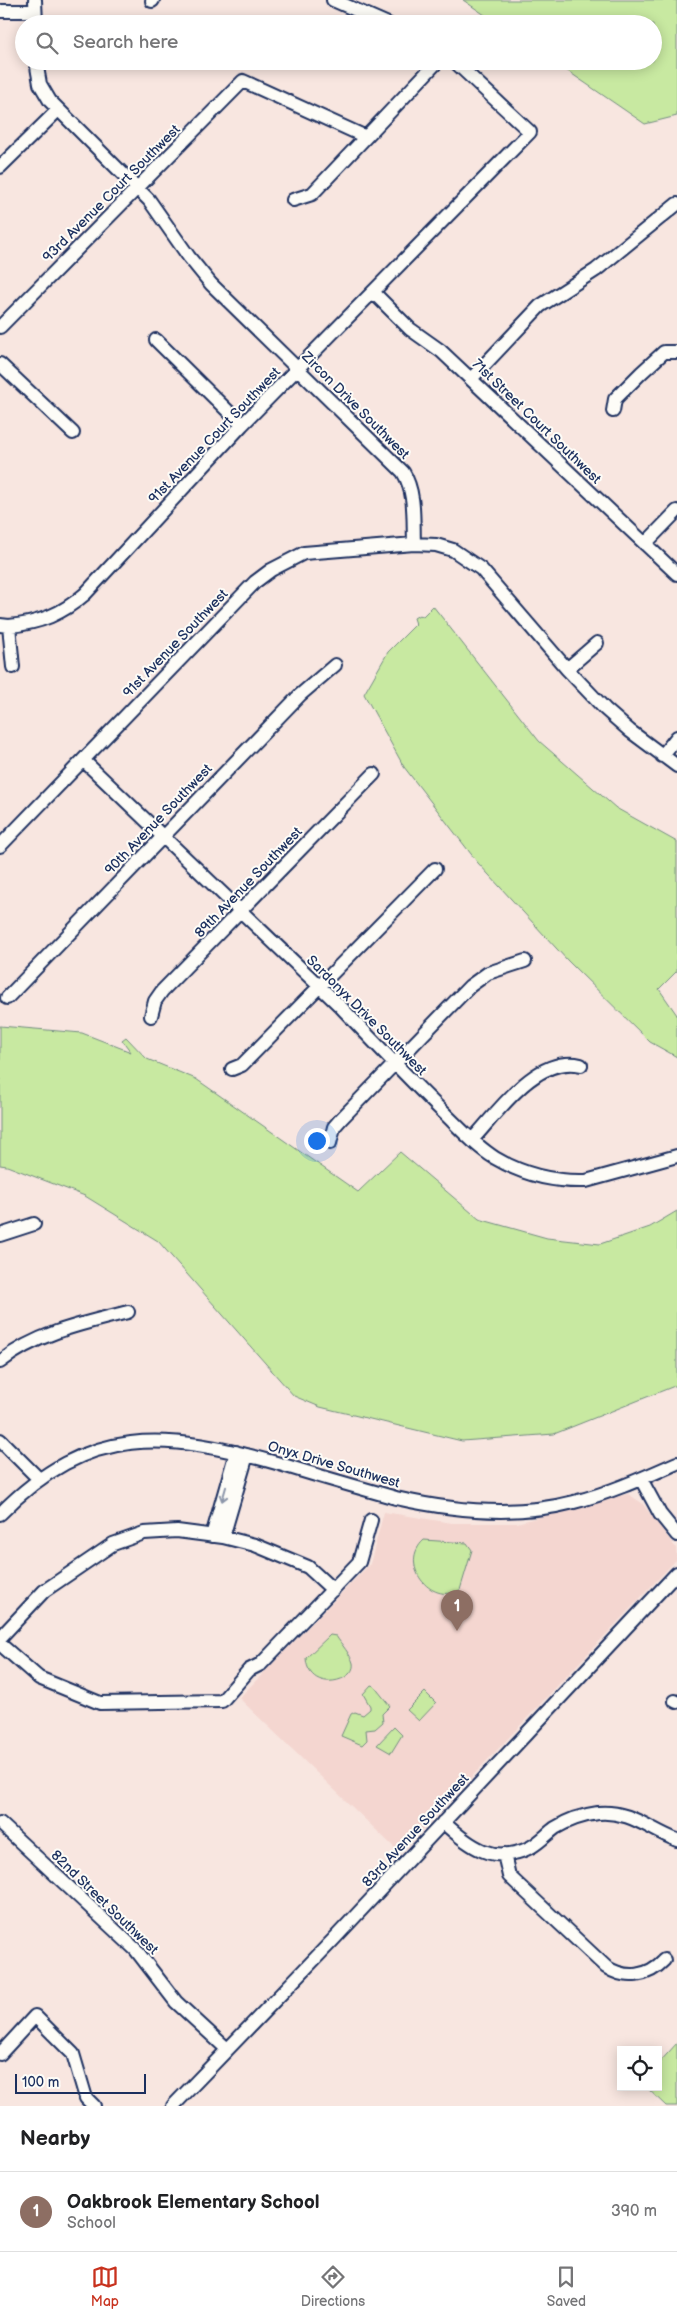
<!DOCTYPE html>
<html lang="en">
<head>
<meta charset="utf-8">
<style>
  :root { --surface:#fff; --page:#f2f2f2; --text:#202124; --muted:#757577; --line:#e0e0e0; --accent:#c8321e }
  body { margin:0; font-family:"Balsamiq Sans",sans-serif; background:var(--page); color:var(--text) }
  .controls { position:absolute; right:15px; bottom:15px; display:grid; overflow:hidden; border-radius:0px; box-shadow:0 2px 12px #0003 }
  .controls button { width:45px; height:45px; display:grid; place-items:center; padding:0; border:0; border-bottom:1px solid var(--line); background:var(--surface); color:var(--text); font:25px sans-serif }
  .scale { position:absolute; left:15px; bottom:12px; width:131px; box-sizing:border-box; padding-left:5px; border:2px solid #1b2f5e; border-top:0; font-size:14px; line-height:18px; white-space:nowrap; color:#1b2f5e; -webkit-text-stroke:4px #fdfcf7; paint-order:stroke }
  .you { position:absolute; left:316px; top:1140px; width:18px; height:18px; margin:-12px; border:4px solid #fff; border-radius:50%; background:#1a73e8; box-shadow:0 0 0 8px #1a73e833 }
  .badge { display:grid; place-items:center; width:32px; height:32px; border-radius:50%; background:var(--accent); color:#fff; font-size:16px; font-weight:700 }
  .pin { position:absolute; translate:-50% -41px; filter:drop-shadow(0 1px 2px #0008) }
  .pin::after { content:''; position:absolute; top:26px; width:18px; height:15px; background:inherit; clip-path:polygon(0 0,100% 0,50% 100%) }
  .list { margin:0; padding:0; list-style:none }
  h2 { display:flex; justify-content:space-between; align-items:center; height:65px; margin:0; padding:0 20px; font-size:21px }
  h2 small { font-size:16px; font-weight:400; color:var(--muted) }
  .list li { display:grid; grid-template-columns:32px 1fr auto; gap:15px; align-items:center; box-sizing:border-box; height:80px; padding:0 20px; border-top:1px solid var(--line) }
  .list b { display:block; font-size:19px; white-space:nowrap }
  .list p { margin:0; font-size:16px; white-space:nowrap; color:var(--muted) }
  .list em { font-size:16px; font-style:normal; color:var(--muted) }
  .icon { flex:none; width:28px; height:28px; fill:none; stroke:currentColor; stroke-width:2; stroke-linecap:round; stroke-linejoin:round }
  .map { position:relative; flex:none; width:677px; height:2106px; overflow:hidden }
  .search { position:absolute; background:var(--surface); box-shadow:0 2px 12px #0003; left:15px; right:15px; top:15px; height:55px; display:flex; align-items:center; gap:12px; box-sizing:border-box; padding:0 18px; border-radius:28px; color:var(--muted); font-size:19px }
  .sheet { height:145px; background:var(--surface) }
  nav { display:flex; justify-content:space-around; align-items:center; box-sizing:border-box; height:70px; border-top:1px solid var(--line); background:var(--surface); font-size:14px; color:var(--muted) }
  nav a { display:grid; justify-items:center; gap:2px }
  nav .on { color:var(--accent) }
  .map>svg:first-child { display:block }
</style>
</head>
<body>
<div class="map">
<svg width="677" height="2106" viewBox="0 0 677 2106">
  <rect width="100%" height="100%" fill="#f8e6e0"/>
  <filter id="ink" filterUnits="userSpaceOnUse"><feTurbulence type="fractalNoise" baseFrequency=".02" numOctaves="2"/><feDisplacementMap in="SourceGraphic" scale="10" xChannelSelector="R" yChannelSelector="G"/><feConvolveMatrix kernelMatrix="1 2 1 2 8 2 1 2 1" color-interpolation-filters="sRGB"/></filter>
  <g filter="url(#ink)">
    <path fill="#f4d6d0" d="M 628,1494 L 642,1503 L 676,1548 L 677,1559 L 400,1853 L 239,1698 L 370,1564 L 384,1512 L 452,1523 L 517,1523 Z"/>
    <path fill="#c8e9a1" stroke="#728c80" d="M 463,0 L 677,0 L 677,116 L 645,124 L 553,61 L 653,61 L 653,24 L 498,24 Z
      M 433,606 L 539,741 L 616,808 L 677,842 L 677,971 L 659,989 L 677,1015 L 677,1057 L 650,1042 L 568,961 L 478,863 L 404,767 L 364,694 L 388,652 L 416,624 L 414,618 L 419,615 L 423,616 Z
      M 0,1026 L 82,1033 L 131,1052 L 122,1040 L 126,1037 L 147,1059 L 196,1079 L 358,1192 L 400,1152 L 479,1219 L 547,1238 L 600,1244 L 650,1227 L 677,1211 L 677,1385 L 554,1434 L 462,1441 L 320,1407 L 294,1396 L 158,1241 L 85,1196 L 7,1166 L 0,1165 Z
      M 424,1540 L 467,1543 L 472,1550 L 460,1590 C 430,1606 398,1563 424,1540 Z
      M 330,1635 L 336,1636 C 341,1644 351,1655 353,1663 C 357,1682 308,1694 306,1658 Z
      M 371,1685 L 374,1686 L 390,1706 L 382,1714 L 383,1722 L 375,1729 L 366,1730 L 367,1740 L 362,1745 L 341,1736 L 351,1714 L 355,1712 L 363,1715 L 370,1709 L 370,1706 L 363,1694 Z
      M 425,1692 L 436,1703 L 419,1721 L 407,1710 Z
      M 394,1727 L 402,1735 L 391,1753 L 377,1745 Z
      M 677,2043 L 677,2106 L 666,2106 L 646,2087 L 658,2087 L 658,2064 Z"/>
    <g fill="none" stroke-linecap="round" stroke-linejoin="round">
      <g stroke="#1b2f5e" stroke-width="16">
        <path id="minor" d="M 35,0 L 36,24
          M 333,0 L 388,24
          M 152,1 L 153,0
          M 0,11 L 35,11
          M 36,61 L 40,84 L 50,101 L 149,200 L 189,257 L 211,284 L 403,472 C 416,493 413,520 414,544
          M 0,167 L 58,110
          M 293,200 L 312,194 L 438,61
          M 374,293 L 410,329 L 441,351 L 677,574
          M 0,327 L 243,81 L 366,137
          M 156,340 L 242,425
          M 0,364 L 73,433
          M 471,379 L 540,306 L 596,270 L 677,204
          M 613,411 L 615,399 L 641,373 L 664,352 L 677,352
          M 645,544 L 677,511
          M 0,625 L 9,626 L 13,667
          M 9,626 C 40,623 62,614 85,594 L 242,425 L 530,132 L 454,61
          M 567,669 L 597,643
          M 662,756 L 677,737
          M 83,760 L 340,1006 C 373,1041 406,1076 441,1110 C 458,1126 474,1145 495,1158 C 522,1174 554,1182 586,1181 L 677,1156
          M 0,846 L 255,582 L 271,570 L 304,553 L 414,544 L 436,545 L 453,550 L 481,569 L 567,669 L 605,709 L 630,731 L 677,766
          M 7,998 L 300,695 L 335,665
          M 151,1016 L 155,1001 L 162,991 L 374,774
          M 232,1069 L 242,1065 L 435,869
          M 472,1140 C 499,1111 536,1055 581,1065
          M 330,1143 L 334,1127 L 341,1119 L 470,986 L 488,973 L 525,961
          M 0,1235 L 34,1224
          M 0,1362 C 37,1333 84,1323 128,1312
          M 0,1440 L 39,1479
          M 641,1479 L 660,1514 L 677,1535
          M 0,1514 C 89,1423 167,1432 280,1464 C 318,1476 357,1487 396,1498 C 453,1511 517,1517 574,1502 C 610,1493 643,1478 677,1463
          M 212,1536 L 236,1452
          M 223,1537 L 247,1455
          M 0,1638 L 44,1591 L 113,1544 L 144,1533 L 177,1531 L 223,1537 L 255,1545 L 308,1567 L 333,1590
          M 0,1644 L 39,1678 L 100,1703 L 222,1701 L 249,1670 L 261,1664 L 359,1562 L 371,1520
          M 675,1701 L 677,1702
          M 443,1822 C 469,1846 494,1866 531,1847 C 540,1842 547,1834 555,1828 C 568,1820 583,1815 598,1813 C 630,1810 650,1830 677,1840
          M 0,1823 L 136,1950 L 176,2002 L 227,2049
          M 504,1854 L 509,1876 L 606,1967 C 626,1980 648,1977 664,1960
          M 0,2054 L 35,2016 L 73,2054 L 86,2098 L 94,2106
          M 173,2106 L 333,1940 L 677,1573"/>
      </g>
      <use href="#minor" stroke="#fdfcf7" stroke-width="12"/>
    </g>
    <defs><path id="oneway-shaft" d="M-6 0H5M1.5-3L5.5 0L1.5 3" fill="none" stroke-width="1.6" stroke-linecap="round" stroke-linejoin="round" transform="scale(1.25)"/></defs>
    <use stroke="#8c96aa" href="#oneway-shaft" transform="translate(224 1494) rotate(106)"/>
  </g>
  <g text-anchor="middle" stroke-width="4" stroke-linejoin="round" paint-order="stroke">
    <g font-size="14" fill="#1b2f5e" stroke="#fdfcf7">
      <text transform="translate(111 193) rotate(-45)" y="5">93rd Avenue Court Southwest</text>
      <text transform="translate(356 405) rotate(45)" y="5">Zircon Drive Southwest</text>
      <text transform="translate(537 421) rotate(44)" y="5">71st Street Court Southwest</text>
      <text transform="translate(214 435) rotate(-46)" y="5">91st Avenue Court Southwest</text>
      <text transform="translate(175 643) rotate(-46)" y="5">91st Avenue Southwest</text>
      <text transform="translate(158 819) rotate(-46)" y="5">90th Avenue Southwest</text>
      <text transform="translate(248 882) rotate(-46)" y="5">89th Avenue Southwest</text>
      <text transform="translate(367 1015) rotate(45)" y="5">Sardonyx Drive Southwest</text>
      <text transform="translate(334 1464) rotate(16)" y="5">Onyx Drive Southwest</text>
      <text transform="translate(415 1830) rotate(-47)" y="5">83rd Avenue Southwest</text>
      <text transform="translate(105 1902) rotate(44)" y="5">82nd Street Southwest</text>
    </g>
  </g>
</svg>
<div class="controls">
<button><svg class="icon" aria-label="locate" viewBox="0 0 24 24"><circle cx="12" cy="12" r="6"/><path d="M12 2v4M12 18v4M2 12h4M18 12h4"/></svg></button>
</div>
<div class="scale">100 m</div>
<div class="you"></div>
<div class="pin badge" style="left:457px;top:1631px;background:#8d6e63">1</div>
<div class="search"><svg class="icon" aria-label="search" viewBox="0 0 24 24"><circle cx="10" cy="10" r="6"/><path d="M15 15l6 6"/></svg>Search here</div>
</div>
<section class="sheet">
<h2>Nearby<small></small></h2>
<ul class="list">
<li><span class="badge" style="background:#8d6e63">1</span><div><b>Oakbrook Elementary School</b><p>School</p></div><em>390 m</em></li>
</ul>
</section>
<nav>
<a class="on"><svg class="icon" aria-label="map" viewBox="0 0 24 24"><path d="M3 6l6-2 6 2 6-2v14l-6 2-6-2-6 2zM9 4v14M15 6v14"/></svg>Map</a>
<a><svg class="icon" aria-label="directions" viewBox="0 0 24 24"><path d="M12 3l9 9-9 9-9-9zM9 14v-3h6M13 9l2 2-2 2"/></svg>Directions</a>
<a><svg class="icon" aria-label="saved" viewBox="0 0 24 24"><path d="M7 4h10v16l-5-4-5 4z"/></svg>Saved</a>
</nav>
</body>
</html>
